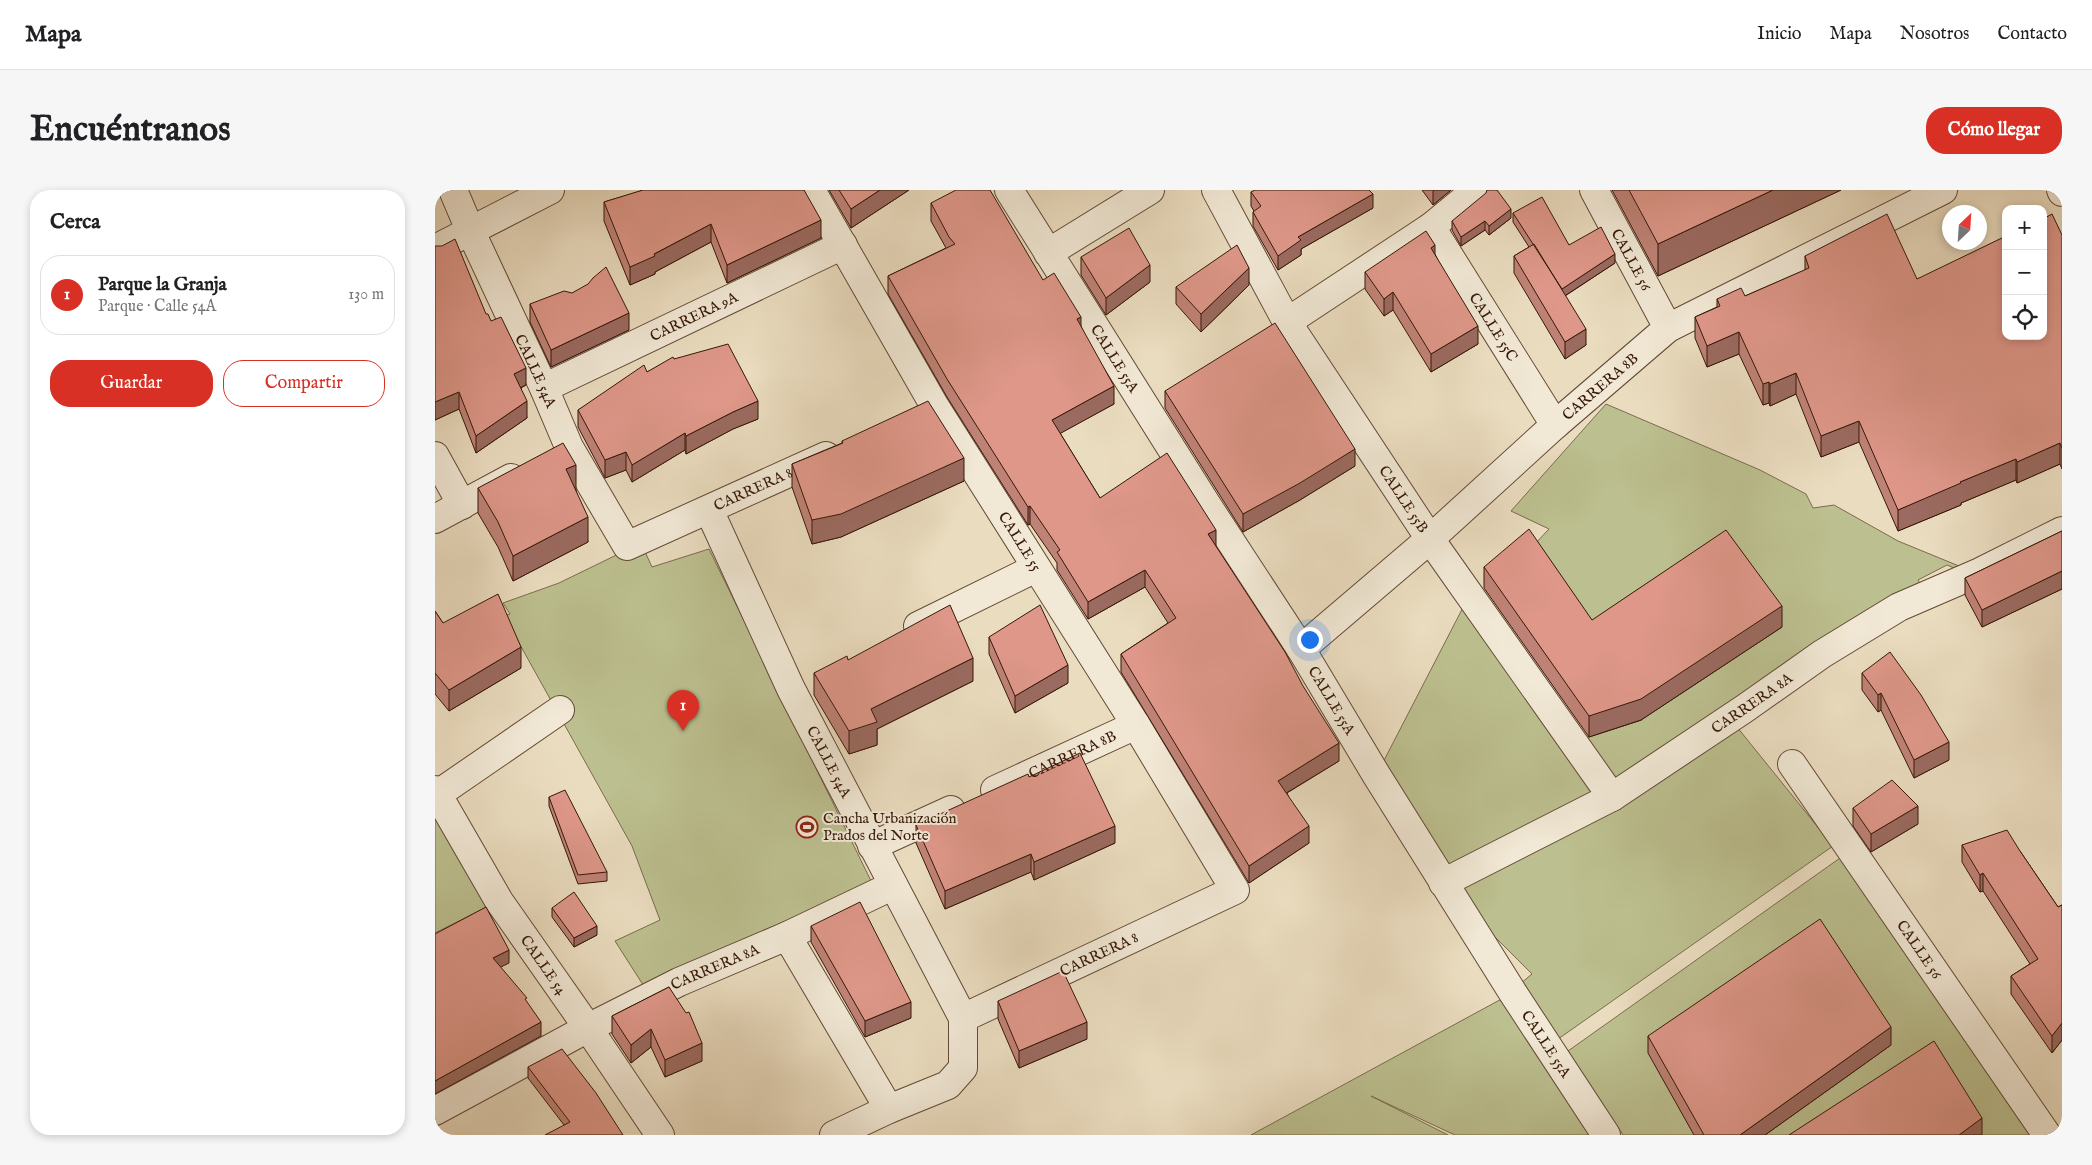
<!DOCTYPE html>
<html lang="es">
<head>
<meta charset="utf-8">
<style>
  :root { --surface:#fff; --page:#f6f6f6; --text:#202124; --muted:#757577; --line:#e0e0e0; --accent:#d93025 }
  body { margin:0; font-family:"IM FELL English",serif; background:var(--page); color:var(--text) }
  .controls { position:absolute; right:15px; top:15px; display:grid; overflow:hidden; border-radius:10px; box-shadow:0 2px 8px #0003 }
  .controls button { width:45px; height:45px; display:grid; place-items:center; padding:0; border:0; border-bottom:1px solid var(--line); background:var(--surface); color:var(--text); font:25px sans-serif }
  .compass { position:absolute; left:1507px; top:15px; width:45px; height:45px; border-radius:50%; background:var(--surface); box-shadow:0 2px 8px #0003; rotate:25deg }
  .you { position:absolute; left:874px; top:449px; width:18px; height:18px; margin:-12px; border:4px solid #fff; border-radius:50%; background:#1a73e8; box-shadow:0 0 0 8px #1a73e833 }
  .badge { display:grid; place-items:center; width:32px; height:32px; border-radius:50%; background:var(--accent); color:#fff; font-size:16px; font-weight:700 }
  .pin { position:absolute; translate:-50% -41px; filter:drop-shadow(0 1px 2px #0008) }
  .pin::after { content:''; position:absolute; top:26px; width:18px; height:15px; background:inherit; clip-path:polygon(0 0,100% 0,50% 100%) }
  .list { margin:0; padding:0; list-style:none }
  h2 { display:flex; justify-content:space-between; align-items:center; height:65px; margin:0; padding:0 20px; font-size:21px }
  h2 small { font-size:16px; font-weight:400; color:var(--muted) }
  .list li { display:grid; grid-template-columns:32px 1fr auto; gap:15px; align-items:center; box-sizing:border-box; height:80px; margin:0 10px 10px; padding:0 10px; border:1px solid var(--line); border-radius:20px }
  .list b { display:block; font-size:19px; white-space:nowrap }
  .list p { margin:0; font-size:16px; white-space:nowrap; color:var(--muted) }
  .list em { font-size:16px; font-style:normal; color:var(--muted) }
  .actions { display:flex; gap:10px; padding:15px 20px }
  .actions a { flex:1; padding:11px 0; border:1px solid var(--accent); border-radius:20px; text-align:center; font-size:18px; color:var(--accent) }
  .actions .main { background:var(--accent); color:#fff }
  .icon { flex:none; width:28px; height:28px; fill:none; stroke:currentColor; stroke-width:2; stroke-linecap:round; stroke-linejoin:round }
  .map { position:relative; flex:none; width:1627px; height:945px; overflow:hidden; border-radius:20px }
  header { display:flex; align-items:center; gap:30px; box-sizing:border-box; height:70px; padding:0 25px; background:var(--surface); border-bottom:1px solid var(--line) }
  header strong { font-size:24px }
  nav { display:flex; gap:28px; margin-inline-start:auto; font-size:18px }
  .intro { display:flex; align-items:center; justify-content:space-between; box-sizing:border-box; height:120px; padding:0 30px }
  h1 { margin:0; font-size:35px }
  .button { padding:12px 22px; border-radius:20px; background:var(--accent); color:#fff; font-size:18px; font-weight:700 }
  main { display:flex; gap:30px; padding:0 30px }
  aside { flex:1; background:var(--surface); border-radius:20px; box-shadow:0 2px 8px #0003 }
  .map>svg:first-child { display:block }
</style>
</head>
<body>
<header>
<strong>Mapa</strong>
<nav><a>Inicio</a><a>Mapa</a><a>Nosotros</a><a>Contacto</a></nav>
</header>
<div class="intro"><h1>Encuéntranos</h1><a class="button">Cómo llegar</a></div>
<main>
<aside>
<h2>Cerca<small></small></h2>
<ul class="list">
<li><span class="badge">1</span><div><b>Parque la Granja</b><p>Parque · Calle 54A</p></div><em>130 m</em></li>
</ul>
<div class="actions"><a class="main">Guardar</a><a>Compartir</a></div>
</aside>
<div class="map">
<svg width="1627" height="945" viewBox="0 0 1627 945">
  <rect width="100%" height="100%" fill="#eadcbf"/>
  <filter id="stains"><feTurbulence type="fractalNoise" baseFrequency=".004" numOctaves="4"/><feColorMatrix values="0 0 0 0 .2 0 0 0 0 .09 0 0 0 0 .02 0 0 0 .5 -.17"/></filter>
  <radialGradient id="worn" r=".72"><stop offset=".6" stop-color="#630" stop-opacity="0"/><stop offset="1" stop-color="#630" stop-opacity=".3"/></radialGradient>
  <path fill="#bcbf8f" stroke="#7a6c4c" d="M 1171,214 L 1325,280 L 1371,304 L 1378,318 L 1399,315 L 1463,351 L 1524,376 L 1519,378 L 1512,375 L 1483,390 L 1489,400 L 1302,537 L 1398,656 L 1116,854 L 1079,799 L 1097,784 L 1026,713 L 943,582 L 1036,402 L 1150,548 L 1207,530 L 1098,356 L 1114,339 L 1076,321 Z
    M 206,353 L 217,377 L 274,359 L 437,693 L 212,801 L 180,751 L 225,730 L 197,656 L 69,426 L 75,424 L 68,413 L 124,393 Z
    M 0,605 L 64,711 L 0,743 Z
    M 1405,668 L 1604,934 L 1598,945 L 1188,945 L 1133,861 Z
    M 1072,806 L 1161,945 L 1020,945 L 936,906 L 1013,945 L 816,945 Z"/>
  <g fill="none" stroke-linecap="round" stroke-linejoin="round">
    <g stroke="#644936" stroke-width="30">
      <g id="minor">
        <path id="s1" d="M 18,0 L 35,40 L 109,198 L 134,257 L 192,356 L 391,266"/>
        <path id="s2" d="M 376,0 L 499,215 L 701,535 L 800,700 L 528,828"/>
        <path id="s3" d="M 574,0 L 772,315 L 866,459 L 942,586 L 1078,803 L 1171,945"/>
        <path id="s4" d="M 781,0 L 852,132 L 995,349 L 1177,607"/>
        <path id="s5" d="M 1159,0 L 1233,138"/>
        <path d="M 1626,0 L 1627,2"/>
        <path id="s6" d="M 996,37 L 1120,235"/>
        <path d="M 0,59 L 115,0"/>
        <path d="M 613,63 L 715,0"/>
        <path d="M 852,132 L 996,37 L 1041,0"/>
        <path id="s7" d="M 109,198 L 408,55"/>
        <path d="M 0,266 L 27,315"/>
        <path id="s8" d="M 274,320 L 356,499 L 528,828 L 528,878 L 513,895 L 454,919 L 399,945"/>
        <path d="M 0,329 L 76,288"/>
        <path d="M 483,436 L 601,378"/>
        <path id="s9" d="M 866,459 L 995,349 L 1120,235 L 1233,138 L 1508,0"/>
        <path id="s10" d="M 1357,574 L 1612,945"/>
        <path id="s11" d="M 0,600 L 64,711 L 153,838 L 225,945"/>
        <path id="s12" d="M 560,600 L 701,535"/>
        <path d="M 0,606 L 125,520"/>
        <path d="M 437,656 L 516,620"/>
        <path id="s13" d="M 1008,693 L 1177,607 L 1309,519 L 1387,464 L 1464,417 L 1545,382 L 1627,341"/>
        <path d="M 352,746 L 454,919"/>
        <path id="s14" d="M 0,921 L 153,838 L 244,792 L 352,746 L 457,696"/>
      </g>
    </g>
    <use href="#minor" stroke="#f1e8d5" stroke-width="28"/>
  </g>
  <path fill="#bf8276" stroke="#371808" d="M 205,0 L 369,0 L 386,48 L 292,93 L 276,52 L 220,82 L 220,84 L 195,95 L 169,31 L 169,12 L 206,1 Z
    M 394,0 L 474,0 L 416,38 Z
    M 987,0 L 1016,0 L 998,15 Z
    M 1177,0 L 1406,0 L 1223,86 Z
    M 816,2 L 938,18 L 866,59 L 866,65 L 843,80 L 818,36 L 818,22 L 819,21 L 816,16 Z
    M 496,13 L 608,90 L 646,136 L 679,214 L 625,243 L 665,308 L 781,357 L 904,571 L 852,603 L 874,653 L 814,693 L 686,482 L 686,464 L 733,433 L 710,397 L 653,429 L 622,380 L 622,373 L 595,334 L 593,335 L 512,207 L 453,104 L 453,86 L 511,58 L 496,31 Z
    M 1078,23 L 1134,55 L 1180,73 L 1130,106 L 1151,155 L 1130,169 L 1079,83 L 1079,66 L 1094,57 L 1078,32 Z
    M 1076,28 L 1054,45 L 1050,40 L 1026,56 L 1017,40 L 1017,31 Z
    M 1627,45 L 1627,279 L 1625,274 L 1582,293 L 1581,290 L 1526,313 L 1526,315 L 1463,341 L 1424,252 L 1386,267 L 1361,204 L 1335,216 L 1334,213 L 1328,215 L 1304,164 L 1272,177 L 1260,148 L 1260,127 L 1282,117 L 1282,109 L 1310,106 L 1370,80 L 1370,66 L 1482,89 Z
    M 1000,64 L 1043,154 L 996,182 L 958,120 L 949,126 L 930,99 L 930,82 Z
    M 646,67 L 715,92 L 671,125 L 646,85 Z
    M 814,95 L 766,142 L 741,114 L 741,97 Z
    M 95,114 L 194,140 L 116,177 L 95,132 Z
    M 51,124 L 91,195 L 86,198 L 92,228 L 41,263 L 24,219 L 0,230 Z
    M 239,169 L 323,229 L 298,239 L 251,264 L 250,260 L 197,292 L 191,280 L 170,288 L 143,237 L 143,220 L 212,182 Z
    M 730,201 L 920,276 L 865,310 L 808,342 L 730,218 Z
    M 407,251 L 529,291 L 406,347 L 377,354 L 357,297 L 357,274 L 407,253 Z
    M 43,298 L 141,300 L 153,352 L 78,391 L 63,357 L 43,323 Z
    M 1627,341 L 1627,399 L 1547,437 L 1530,405 L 1530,388 Z
    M 1049,377 L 1157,430 L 1347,437 L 1206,530 L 1154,547 L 1049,398 Z
    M 0,421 L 8,433 L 86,478 L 14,521 L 0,504 Z
    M 554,447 L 633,493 L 580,523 L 554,464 Z
    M 413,470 L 538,491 L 442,539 L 442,555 L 414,564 L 379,505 L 379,483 Z
    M 1427,483 L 1514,570 L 1479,588 L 1446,520 L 1443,522 L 1427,500 Z
    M 594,587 L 680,653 L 599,690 L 596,682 L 510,719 L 481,653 L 481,635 Z
    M 114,607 L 172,682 L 172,691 L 143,694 L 114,616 Z
    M 1418,618 L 1483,634 L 1436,662 L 1418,636 Z
    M 1527,655 L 1585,661 L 1623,717 L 1627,715 L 1627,850 L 1617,863 L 1576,804 L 1576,786 L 1595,774 L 1548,701 L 1545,702 L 1527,672 Z
    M 117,718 L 162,745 L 139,757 L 117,727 Z
    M 376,736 L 476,828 L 430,847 L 376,752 Z
    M 234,797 L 267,871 L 230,887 L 216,857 L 196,873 L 177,844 L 177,826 Z
    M 563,811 L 652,849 L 584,878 L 563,829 Z
    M 1213,846 L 1456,855 L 1330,945 L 1259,945 L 1213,863 Z
    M 93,877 L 188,945 L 129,935 L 93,888 Z"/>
  <path fill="#9b6a60" stroke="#371808" d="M 445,0 L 474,0 L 416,38 L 416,19 Z
    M 999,0 L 1016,0 L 998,15 L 998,1 Z
    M 1338,0 L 1406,0 L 1223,86 L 1223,54 Z
    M 938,4 L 938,18 L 866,59 L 866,65 L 843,80 L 843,66 L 863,47 Z
    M 1076,19 L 1076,28 L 1054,45 L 1054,36 Z
    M 386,30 L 386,48 L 292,93 L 292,75 Z
    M 1050,31 L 1050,40 L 1026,56 L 1026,47 Z
    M 276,34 L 276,52 L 220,82 L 220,84 L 195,95 L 195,77 Z
    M 1000,55 L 1000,73 L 996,58 Z
    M 1180,64 L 1180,73 L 1125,109 L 1125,100 Z
    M 715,75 L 715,92 L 671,125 L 671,108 Z
    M 814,78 L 814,95 L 766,142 L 766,124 Z
    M 958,102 L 958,120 L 949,126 L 949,109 Z
    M 194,123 L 194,140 L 116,177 L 116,160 Z
    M 646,127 L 646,144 L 642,129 Z
    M 1043,136 L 1043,154 L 996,182 L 996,164 Z
    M 1151,139 L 1151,155 L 1130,169 L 1130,152 Z
    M 1304,142 L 1304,164 L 1272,177 L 1272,156 Z
    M 91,178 L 91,195 L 79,201 L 79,184 Z
    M 1361,183 L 1361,204 L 1335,216 L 1335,194 Z
    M 1334,192 L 1334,213 L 1328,215 L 1328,194 Z
    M 679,196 L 679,214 L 617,248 L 617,230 Z
    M 24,202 L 24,219 L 0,230 L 0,212 Z
    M 92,211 L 92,228 L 41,263 L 41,246 Z
    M 323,211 L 323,229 L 298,239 L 251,264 L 251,246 L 298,222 Z
    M 1424,231 L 1424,252 L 1386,267 L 1386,246 Z
    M 250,243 L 250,260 L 197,292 L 197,275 Z
    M 1625,253 L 1625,274 L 1582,293 L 1582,272 Z
    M 920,259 L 920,276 L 865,310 L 808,342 L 808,324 Z
    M 191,262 L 191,280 L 170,288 L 170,270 Z
    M 529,268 L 529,291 L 406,347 L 377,354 L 377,330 Z
    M 1581,269 L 1581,290 L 1526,313 L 1526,315 L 1463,341 L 1463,320 L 1525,292 Z
    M 141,275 L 141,300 L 131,304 L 131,279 Z
    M 595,316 L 595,334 L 593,335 L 593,317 Z
    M 153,327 L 153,352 L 78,391 L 78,366 Z
    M 781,340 L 781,357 L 773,344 Z
    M 710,380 L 710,397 L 653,429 L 653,412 Z
    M 1627,381 L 1627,399 L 1547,437 L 1547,420 Z
    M 1347,416 L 1347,437 L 1206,530 L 1154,547 L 1154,526 Z
    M 86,457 L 86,478 L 14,521 L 14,500 Z
    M 538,468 L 538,491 L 442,539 L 442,555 L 414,564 L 414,541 L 436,519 Z
    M 633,475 L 633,493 L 580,523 L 580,506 Z
    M 1446,503 L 1446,520 L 1443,522 L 1443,505 Z
    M 1514,552 L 1514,570 L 1479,588 L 1479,570 Z
    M 904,553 L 904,571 L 843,608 L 843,591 Z
    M 1483,616 L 1483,634 L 1436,662 L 1436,644 Z
    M 680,636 L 680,653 L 599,690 L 599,672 Z
    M 874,636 L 874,653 L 814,693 L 814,676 Z
    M 596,664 L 596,682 L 510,719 L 510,701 Z
    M 1548,683 L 1548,701 L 1545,702 L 1545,685 Z
    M 162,736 L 162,745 L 139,757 L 139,748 Z
    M 74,760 L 74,773 L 58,781 L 58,768 Z
    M 476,812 L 476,828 L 430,847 L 430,831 Z
    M 106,832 L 106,846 L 0,904 L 0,891 Z
    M 652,832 L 652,849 L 584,878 L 584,861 Z
    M 1627,833 L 1627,850 L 1617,863 L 1617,846 Z
    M 1456,837 L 1456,855 L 1330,945 L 1305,945 Z
    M 216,839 L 216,857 L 196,873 L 196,855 Z
    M 267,853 L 267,871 L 230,887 L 230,870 Z
    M 1547,928 L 1547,945 L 1524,945 Z"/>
  <path fill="#de9789" stroke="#371808" d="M 208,0 L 369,0 L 386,30 L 292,75 L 276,34 L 219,64 L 220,66 L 195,77 L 169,12 Z
    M 404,0 L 445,0 L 416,19 Z
    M 521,0 L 555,0 L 608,90 L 619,83 L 646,127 L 642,129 L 679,196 L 617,230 L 665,308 L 732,263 L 781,340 L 773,344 L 850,462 L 868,496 L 904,553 L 843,591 L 874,636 L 814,676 L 686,464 L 741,428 L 710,380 L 653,412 L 622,362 L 625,360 L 595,316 L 593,317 L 512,189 L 453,86 L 520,54 L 514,47 L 496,13 Z
    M 820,0 L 934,0 L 938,4 L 863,47 L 866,50 L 843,66 L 818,22 L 826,16 L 816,2 Z
    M 1052,0 L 1062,0 L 1076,19 L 1054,36 L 1050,31 L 1026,47 L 1017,31 L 1051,3 Z
    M 1194,0 L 1338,0 L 1223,54 Z
    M 1107,7 L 1134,55 L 1166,37 L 1180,64 L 1127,99 L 1078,23 Z
    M 1452,24 L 1482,89 L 1571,46 L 1571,146 L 1608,146 L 1608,29 L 1617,24 L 1627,45 L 1627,258 L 1625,253 L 1582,272 L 1581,269 L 1525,292 L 1526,293 L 1463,320 L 1424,231 L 1386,246 L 1361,183 L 1335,194 L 1334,192 L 1328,194 L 1304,142 L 1272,156 L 1260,127 L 1285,116 L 1282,109 L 1306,98 L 1310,106 L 1374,78 L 1370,66 Z
    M 694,38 L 715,75 L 671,108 L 646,67 Z
    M 991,41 L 1000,55 L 996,58 L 1043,136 L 996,164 L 958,102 L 949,109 L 930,82 Z
    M 20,49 L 51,124 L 53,124 L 56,131 L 66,127 L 91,178 L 79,184 L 92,211 L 41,246 L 24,202 L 0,212 L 0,56 L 7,56 Z
    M 1099,54 L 1151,139 L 1130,152 L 1079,66 Z
    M 802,55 L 814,78 L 766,124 L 741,97 Z
    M 171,77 L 194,123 L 116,160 L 95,114 L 129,101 L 137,103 L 153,94 L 158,88 Z
    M 840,133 L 920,259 L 865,293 L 808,324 L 730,201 Z
    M 293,154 L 323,211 L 298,222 L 251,246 L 250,243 L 197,275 L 191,262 L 170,270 L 143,220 L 209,175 L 212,182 L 238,167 L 239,169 Z
    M 493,211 L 529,268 L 406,324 L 377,330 L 357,274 L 408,253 L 407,251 Z
    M 128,253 L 141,275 L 131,279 L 153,327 L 78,366 L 63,332 L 43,298 Z
    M 1094,339 L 1157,430 L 1291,340 L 1347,416 L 1206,509 L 1154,526 L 1049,377 Z
    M 1627,341 L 1627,381 L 1547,420 L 1530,388 Z
    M 63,404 L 86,457 L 14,500 L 0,483 L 0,421 L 8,433 Z
    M 515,415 L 538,468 L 436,519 L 442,532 L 414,541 L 379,483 L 412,466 L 413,470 Z
    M 605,415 L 633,475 L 580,506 L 554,447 Z
    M 1455,462 L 1486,505 L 1514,552 L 1479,570 L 1446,503 L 1443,505 L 1427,483 Z
    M 645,563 L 680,636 L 599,672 L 596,664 L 510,701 L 481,635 L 593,584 L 594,587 Z
    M 1457,590 L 1483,616 L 1436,644 L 1418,618 Z
    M 130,600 L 172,682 L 143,685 L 114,607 Z
    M 1572,640 L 1585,661 L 1623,717 L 1627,715 L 1627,833 L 1617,846 L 1576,786 L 1603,769 L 1548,683 L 1545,685 L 1527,655 Z
    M 139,702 L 162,736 L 139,748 L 117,718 Z
    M 425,712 L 476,812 L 430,831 L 376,736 Z
    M 51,717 L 74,760 L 58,768 L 92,808 L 90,809 L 106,832 L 0,891 L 0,744 Z
    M 1385,729 L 1456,837 L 1305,945 L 1269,945 L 1213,846 Z
    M 628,781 L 652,832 L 584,861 L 563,811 Z
    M 234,797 L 251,823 L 254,822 L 267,853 L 230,870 L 216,839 L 196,855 L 177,826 Z
    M 1499,851 L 1547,928 L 1524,945 L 1354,945 Z
    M 127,859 L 161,903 L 188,945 L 110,945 L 135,932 L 93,877 Z"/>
  <defs>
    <g id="stadium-ring" transform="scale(1.125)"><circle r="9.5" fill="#f1e8d5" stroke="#8f2418" stroke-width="1.5"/><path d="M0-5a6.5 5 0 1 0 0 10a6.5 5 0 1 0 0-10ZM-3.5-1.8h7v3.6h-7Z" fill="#8f2418"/></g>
  </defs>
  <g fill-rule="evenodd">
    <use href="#stadium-ring" x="372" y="637"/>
  </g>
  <g text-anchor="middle" stroke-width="4" stroke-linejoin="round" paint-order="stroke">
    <g font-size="15" fill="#371808" stroke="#f1e8d5">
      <text dy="5" stroke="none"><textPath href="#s5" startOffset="79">CALLE 56</textPath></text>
      <text dy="5" stroke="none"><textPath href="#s7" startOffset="166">CARRERA 9A</textPath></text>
      <text dy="5" stroke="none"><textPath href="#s6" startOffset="118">CALLE 55C</textPath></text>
      <text dy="5" stroke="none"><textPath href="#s3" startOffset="199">CALLE 55A</textPath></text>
      <text dy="5" stroke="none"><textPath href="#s1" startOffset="199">CALLE 54A</textPath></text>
      <text dy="5" stroke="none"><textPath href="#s9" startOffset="398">CARRERA 8B</textPath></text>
      <text dy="5" stroke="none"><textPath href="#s1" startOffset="535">CARRERA 8</textPath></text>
      <text dy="5" stroke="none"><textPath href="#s4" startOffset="362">CALLE 55B</textPath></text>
      <text dy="5" stroke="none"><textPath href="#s2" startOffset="409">CALLE 55</textPath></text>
      <text dy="5" stroke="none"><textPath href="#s3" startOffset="604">CALLE 55A</textPath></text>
      <text dy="5" stroke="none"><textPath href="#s13" startOffset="358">CARRERA 8A</textPath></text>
      <text dy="5" stroke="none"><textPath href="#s12" startOffset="85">CARRERA 8B</textPath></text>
      <text dy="5" stroke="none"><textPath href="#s8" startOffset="279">CALLE 54A</textPath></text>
      <text dy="5" stroke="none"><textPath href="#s10" startOffset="225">CALLE 56</textPath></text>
      <text transform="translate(664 764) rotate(-25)" y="5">CARRERA 8</text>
      <text dy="5" stroke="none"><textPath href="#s11" startOffset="206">CALLE 54</textPath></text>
      <text dy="5" stroke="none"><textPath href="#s14" startOffset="315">CARRERA 8A</textPath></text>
      <text dy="5" stroke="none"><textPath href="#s3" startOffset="1009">CALLE 55A</textPath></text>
    </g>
    <g font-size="15" fill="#371808" stroke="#f1e8d5" text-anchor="start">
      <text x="388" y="633">Cancha Urbanización<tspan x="388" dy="17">Prados del Norte</tspan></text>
    </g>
  </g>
  <rect width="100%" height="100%" filter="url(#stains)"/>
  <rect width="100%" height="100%" fill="url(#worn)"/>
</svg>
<div class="controls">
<button>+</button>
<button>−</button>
<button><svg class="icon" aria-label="locate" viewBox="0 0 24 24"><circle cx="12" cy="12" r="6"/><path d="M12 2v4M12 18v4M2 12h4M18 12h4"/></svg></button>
</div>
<svg class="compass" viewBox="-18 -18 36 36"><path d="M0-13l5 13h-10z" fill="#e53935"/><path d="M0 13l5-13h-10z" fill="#757577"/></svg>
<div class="you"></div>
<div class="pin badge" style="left:248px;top:541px">1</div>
</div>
</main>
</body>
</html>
